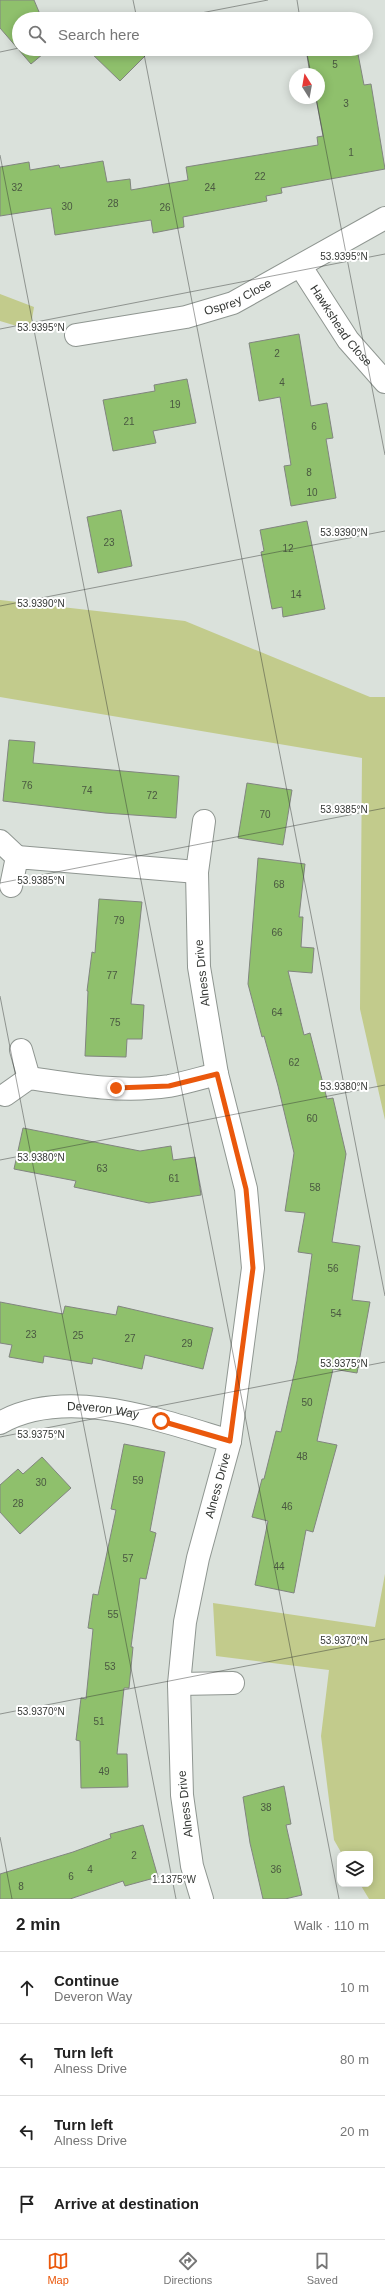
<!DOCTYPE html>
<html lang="en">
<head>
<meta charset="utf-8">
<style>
  :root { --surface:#fff; --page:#f6f6f6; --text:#222; --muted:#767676; --line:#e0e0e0; --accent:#ea580c }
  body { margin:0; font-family:Arial,sans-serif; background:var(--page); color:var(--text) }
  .controls { position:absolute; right:12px; bottom:12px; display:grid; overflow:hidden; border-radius:8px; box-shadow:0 2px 10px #0003 }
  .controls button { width:36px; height:36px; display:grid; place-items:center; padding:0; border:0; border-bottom:1px solid var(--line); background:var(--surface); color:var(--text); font:20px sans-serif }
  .compass { position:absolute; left:289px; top:68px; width:36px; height:36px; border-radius:50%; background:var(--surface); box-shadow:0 2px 10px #0003; rotate:349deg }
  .stop { position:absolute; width:12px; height:12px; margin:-9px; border:3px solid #ea580c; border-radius:50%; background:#fff }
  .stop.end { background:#ea580c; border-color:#fff; box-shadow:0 1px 4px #0008 }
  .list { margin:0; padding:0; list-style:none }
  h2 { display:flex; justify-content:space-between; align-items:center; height:52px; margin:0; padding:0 16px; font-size:17px }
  h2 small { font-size:13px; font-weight:400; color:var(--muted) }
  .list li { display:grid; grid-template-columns:26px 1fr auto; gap:12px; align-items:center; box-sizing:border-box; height:72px; padding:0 16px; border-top:1px solid var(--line) }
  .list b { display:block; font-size:15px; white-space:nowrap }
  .list p { margin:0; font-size:13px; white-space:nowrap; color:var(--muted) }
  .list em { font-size:13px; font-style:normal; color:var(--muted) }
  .icon { flex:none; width:22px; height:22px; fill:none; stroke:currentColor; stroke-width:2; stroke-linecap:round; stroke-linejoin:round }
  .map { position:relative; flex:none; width:385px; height:1899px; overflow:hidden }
  .search { position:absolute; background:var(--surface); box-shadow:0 2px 10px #0003; left:12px; right:12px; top:12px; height:44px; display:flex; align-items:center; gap:10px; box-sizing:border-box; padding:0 14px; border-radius:22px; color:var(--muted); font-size:15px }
  .sheet { height:340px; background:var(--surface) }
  nav { display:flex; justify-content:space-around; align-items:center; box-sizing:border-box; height:56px; border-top:1px solid var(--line); background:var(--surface); font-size:11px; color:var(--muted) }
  nav a { display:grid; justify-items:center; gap:2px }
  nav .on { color:var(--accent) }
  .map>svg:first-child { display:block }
</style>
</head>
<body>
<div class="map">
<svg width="385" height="1899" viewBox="0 0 385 1899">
  <rect width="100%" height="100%" fill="#dae1db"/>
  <path fill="#c2cb8c" d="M 0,294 L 34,307 L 30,330 L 0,321 Z
    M 0,600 L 185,621 L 370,697 L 385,697 L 385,1120 L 360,1009 L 362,758 L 0,697 Z
    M 385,1574 L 385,1899 L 369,1899 L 360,1884 L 370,1884 L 370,1854 L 342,1854 L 334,1840 L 321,1736 L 329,1670 L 216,1656 L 213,1603 L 375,1627 Z"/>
  <path fill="#8fc06c" stroke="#81857f" d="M 0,0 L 34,0 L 42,19 L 19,19 L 19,49 L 49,49 L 31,64 L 0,28 Z
    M 87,49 L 152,49 L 120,81 Z
    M 306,49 L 357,49 L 364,85 L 371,84 L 385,169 L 281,188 L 282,193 L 266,196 L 267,201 L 183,217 L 184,227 L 153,233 L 151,220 L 55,235 L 51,208 L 0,216 L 0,167 L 29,162 L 30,170 L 59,165 L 60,168 L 103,161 L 107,182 L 130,179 L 131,190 L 188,180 L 186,167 L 318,145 L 317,137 L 323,136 L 316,98 L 319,98 L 319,74 L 310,74 Z
    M 299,334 L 311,406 L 327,403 L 333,438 L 326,439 L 336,498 L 291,506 L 284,466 L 291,465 L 280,397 L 259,401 L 249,343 Z
    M 187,379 L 196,423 L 153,431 L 156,443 L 113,451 L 103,400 L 155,391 L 154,385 Z
    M 121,510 L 132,566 L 98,573 L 87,517 Z
    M 307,521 L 325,609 L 283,617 L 282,607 L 272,609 L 261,552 L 264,551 L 260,530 Z
    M 9,740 L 35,742 L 33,763 L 179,776 L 176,818 L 105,813 L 3,801 Z
    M 247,783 L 292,790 L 283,845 L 238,838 Z
    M 258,858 L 305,864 L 299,917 L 303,917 L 301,947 L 314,948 L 312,973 L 288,971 L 304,1035 L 310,1033 L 327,1099 L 333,1098 L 346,1154 L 332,1242 L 360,1246 L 352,1300 L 370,1302 L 357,1373 L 333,1369 L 317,1441 L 337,1445 L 313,1532 L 306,1530 L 294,1593 L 255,1585 L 268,1521 L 252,1517 L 262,1479 L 264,1479 L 276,1431 L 281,1432 L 297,1361 L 312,1254 L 298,1252 L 305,1213 L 285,1211 L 294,1153 L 278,1086 L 264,1036 L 262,1037 L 248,984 Z
    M 99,899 L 142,902 L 131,1004 L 144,1005 L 142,1039 L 127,1039 L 126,1057 L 85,1056 L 88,991 L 87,991 L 92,952 L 95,953 Z
    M 23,1128 L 140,1151 L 171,1146 L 173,1160 L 195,1157 L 201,1195 L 149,1203 L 74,1187 L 76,1181 L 14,1169 Z
    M 0,1302 L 63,1314 L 65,1306 L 116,1315 L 118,1306 L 213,1328 L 203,1369 L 145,1355 L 142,1369 L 93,1358 L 92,1364 L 44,1356 L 43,1363 L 9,1357 L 12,1345 L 0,1343 Z
    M 124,1444 L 165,1452 L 150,1531 L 156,1533 L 146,1579 L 140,1578 L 131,1647 L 133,1647 L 129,1688 L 124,1688 L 117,1754 L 127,1754 L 128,1787 L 81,1788 L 80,1741 L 76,1740 L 81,1698 L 86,1699 L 93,1629 L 88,1628 L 93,1594 L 98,1595 L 116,1510 L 111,1509 Z
    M 42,1457 L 71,1488 L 20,1534 L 0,1512 L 0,1485 L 18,1469 L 23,1474 Z
    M 284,1786 L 291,1824 L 286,1825 L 302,1895 L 285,1899 L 263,1899 L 250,1843 L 243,1797 Z
    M 143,1825 L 158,1877 L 125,1886 L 123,1881 L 70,1899 L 0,1899 L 0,1874 L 73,1852 L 111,1838 L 110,1834 Z"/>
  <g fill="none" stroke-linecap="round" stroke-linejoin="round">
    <g stroke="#8f9691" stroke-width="24">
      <g id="minor">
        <path id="s1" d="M 301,267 L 348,340 L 385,382"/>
        <path id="s2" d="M 76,335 L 186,317 L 233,303 L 385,218"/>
        <path d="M 0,841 L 17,857"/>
        <path d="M 11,886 L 17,857 L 197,872"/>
        <path d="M 21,1050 L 29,1078"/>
        <path d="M 5,1095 L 29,1078 C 75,1085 123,1093 169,1086 C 185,1083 201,1078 217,1074"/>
        <path id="s3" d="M 0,1423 C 67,1385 162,1421 230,1441"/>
        <path d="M 179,1684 L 233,1683"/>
        <path id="s4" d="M 202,1899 L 192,1866 L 182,1795 L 179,1684 L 185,1622 L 198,1558 L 230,1441 L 253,1268 L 246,1189 L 217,1074 L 199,967 L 197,872 L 204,821"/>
      </g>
    </g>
    <use href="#minor" stroke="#fff" stroke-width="22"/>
  </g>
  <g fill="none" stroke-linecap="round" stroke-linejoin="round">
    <path stroke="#ea580c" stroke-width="5" d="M 116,1088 L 169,1086 L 217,1074 L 246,1189 L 253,1268 L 230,1441 L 161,1421"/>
  </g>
  <path fill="none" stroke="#333633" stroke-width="1" stroke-opacity="0.45" d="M 133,0 L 137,19M 297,0 L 300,19M 170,19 L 268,0M 143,49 L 385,1296M 306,49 L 311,74M 0,52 L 19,48M 316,98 L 385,455M 0,155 L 339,1899M 0,329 L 385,254M 0,606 L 385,531M 0,883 L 385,808M 0,996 L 176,1899M 0,1160 L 385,1085M 0,1437 L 385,1362M 0,1714 L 385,1639M 0,1837 L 12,1899"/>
  <g text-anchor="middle" stroke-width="4" stroke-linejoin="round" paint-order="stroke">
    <g font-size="10" fill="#4a5841">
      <text x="335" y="68">5</text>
      <text x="346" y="107">3</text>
      <text x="351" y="156">1</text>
      <text x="260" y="180">22</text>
      <text x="17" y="191">32</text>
      <text x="210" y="191">24</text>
      <text x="113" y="207">28</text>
      <text x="67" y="210">30</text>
      <text x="165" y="211">26</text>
      <text x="277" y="357">2</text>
      <text x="282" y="386">4</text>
      <text x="175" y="408">19</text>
      <text x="129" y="425">21</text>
      <text x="314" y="430">6</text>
      <text x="309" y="476">8</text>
      <text x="312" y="496">10</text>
      <text x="109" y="546">23</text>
      <text x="288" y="552">12</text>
      <text x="296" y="598">14</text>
      <text x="27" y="789">76</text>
      <text x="87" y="794">74</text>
      <text x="152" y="799">72</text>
      <text x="265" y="818">70</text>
      <text x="279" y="888">68</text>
      <text x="119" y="924">79</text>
      <text x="277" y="936">66</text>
      <text x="112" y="979">77</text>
      <text x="277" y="1016">64</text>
      <text x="115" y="1026">75</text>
      <text x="294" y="1066">62</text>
      <text x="312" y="1122">60</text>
      <text x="102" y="1172">63</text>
      <text x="174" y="1182">61</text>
      <text x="315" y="1191">58</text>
      <text x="333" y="1272">56</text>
      <text x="336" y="1317">54</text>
      <text x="31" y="1338">23</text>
      <text x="78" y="1339">25</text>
      <text x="130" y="1342">27</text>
      <text x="187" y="1347">29</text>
      <text x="307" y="1406">50</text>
      <text x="302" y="1460">48</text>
      <text x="138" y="1484">59</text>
      <text x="41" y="1486">30</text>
      <text x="18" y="1507">28</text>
      <text x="287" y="1510">46</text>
      <text x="128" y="1562">57</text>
      <text x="279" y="1570">44</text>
      <text x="113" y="1618">55</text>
      <text x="110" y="1670">53</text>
      <text x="99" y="1725">51</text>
      <text x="104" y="1775">49</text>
      <text x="266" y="1811">38</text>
      <text x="134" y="1859">2</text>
      <text x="90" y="1873">4</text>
      <text x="276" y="1873">36</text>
      <text x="71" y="1880">6</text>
      <text x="21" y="1890">8</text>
    </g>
    <g font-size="12" fill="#333633" stroke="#fff">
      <text dy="4" stroke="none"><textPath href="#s2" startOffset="167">Osprey Close</textPath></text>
      <text dy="4" stroke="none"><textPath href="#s1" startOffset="71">Hawkshead Close</textPath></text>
      <text transform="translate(202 973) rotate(-96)" y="4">Alness Drive</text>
      <text dy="4" stroke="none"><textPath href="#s3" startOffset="106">Deveron Way</textPath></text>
      <text dy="4" stroke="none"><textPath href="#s4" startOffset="420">Alness Drive</textPath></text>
      <text transform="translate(185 1804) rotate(-96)" y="4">Alness Drive</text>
    </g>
  </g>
  <g font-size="10" text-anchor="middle" fill="#333633" stroke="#fff" stroke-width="4" stroke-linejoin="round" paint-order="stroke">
    <text x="344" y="260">53.9395°N</text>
    <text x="41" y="331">53.9395°N</text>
    <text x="344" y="536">53.9390°N</text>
    <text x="41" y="607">53.9390°N</text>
    <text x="344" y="813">53.9385°N</text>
    <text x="41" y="884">53.9385°N</text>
    <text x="344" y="1090">53.9380°N</text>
    <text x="41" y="1161">53.9380°N</text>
    <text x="344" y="1367">53.9375°N</text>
    <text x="41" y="1438">53.9375°N</text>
    <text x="344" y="1644">53.9370°N</text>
    <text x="41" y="1715">53.9370°N</text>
    <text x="174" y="1883">1.1375°W</text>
  </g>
</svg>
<div class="controls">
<button><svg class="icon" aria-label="layers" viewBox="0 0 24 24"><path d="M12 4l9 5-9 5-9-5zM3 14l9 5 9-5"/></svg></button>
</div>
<svg class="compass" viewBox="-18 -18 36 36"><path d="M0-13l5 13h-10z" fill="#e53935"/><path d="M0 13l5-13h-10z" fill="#767676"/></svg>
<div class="stop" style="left:161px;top:1421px"></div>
<div class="stop end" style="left:116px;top:1088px"></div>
<div class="search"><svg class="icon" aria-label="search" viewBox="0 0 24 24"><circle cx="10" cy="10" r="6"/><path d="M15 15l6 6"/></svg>Search here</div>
</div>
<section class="sheet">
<h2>2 min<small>Walk · 110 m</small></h2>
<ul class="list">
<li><svg class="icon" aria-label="ahead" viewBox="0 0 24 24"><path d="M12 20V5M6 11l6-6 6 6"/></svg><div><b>Continue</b><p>Deveron Way</p></div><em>10 m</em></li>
<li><svg class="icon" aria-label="left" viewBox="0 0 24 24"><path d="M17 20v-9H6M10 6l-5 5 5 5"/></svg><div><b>Turn left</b><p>Alness Drive</p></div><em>80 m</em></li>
<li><svg class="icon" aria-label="left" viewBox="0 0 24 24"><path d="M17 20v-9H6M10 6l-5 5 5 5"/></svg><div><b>Turn left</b><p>Alness Drive</p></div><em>20 m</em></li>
<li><svg class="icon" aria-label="arrive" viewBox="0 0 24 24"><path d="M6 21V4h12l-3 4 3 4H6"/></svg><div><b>Arrive at destination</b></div></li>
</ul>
</section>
<nav>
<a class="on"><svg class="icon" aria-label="map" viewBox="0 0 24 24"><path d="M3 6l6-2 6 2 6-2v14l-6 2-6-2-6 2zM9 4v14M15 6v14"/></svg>Map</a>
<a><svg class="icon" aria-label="directions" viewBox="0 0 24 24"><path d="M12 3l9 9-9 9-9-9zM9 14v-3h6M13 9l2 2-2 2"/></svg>Directions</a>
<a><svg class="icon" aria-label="saved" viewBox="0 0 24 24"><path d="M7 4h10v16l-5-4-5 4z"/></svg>Saved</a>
</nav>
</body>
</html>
